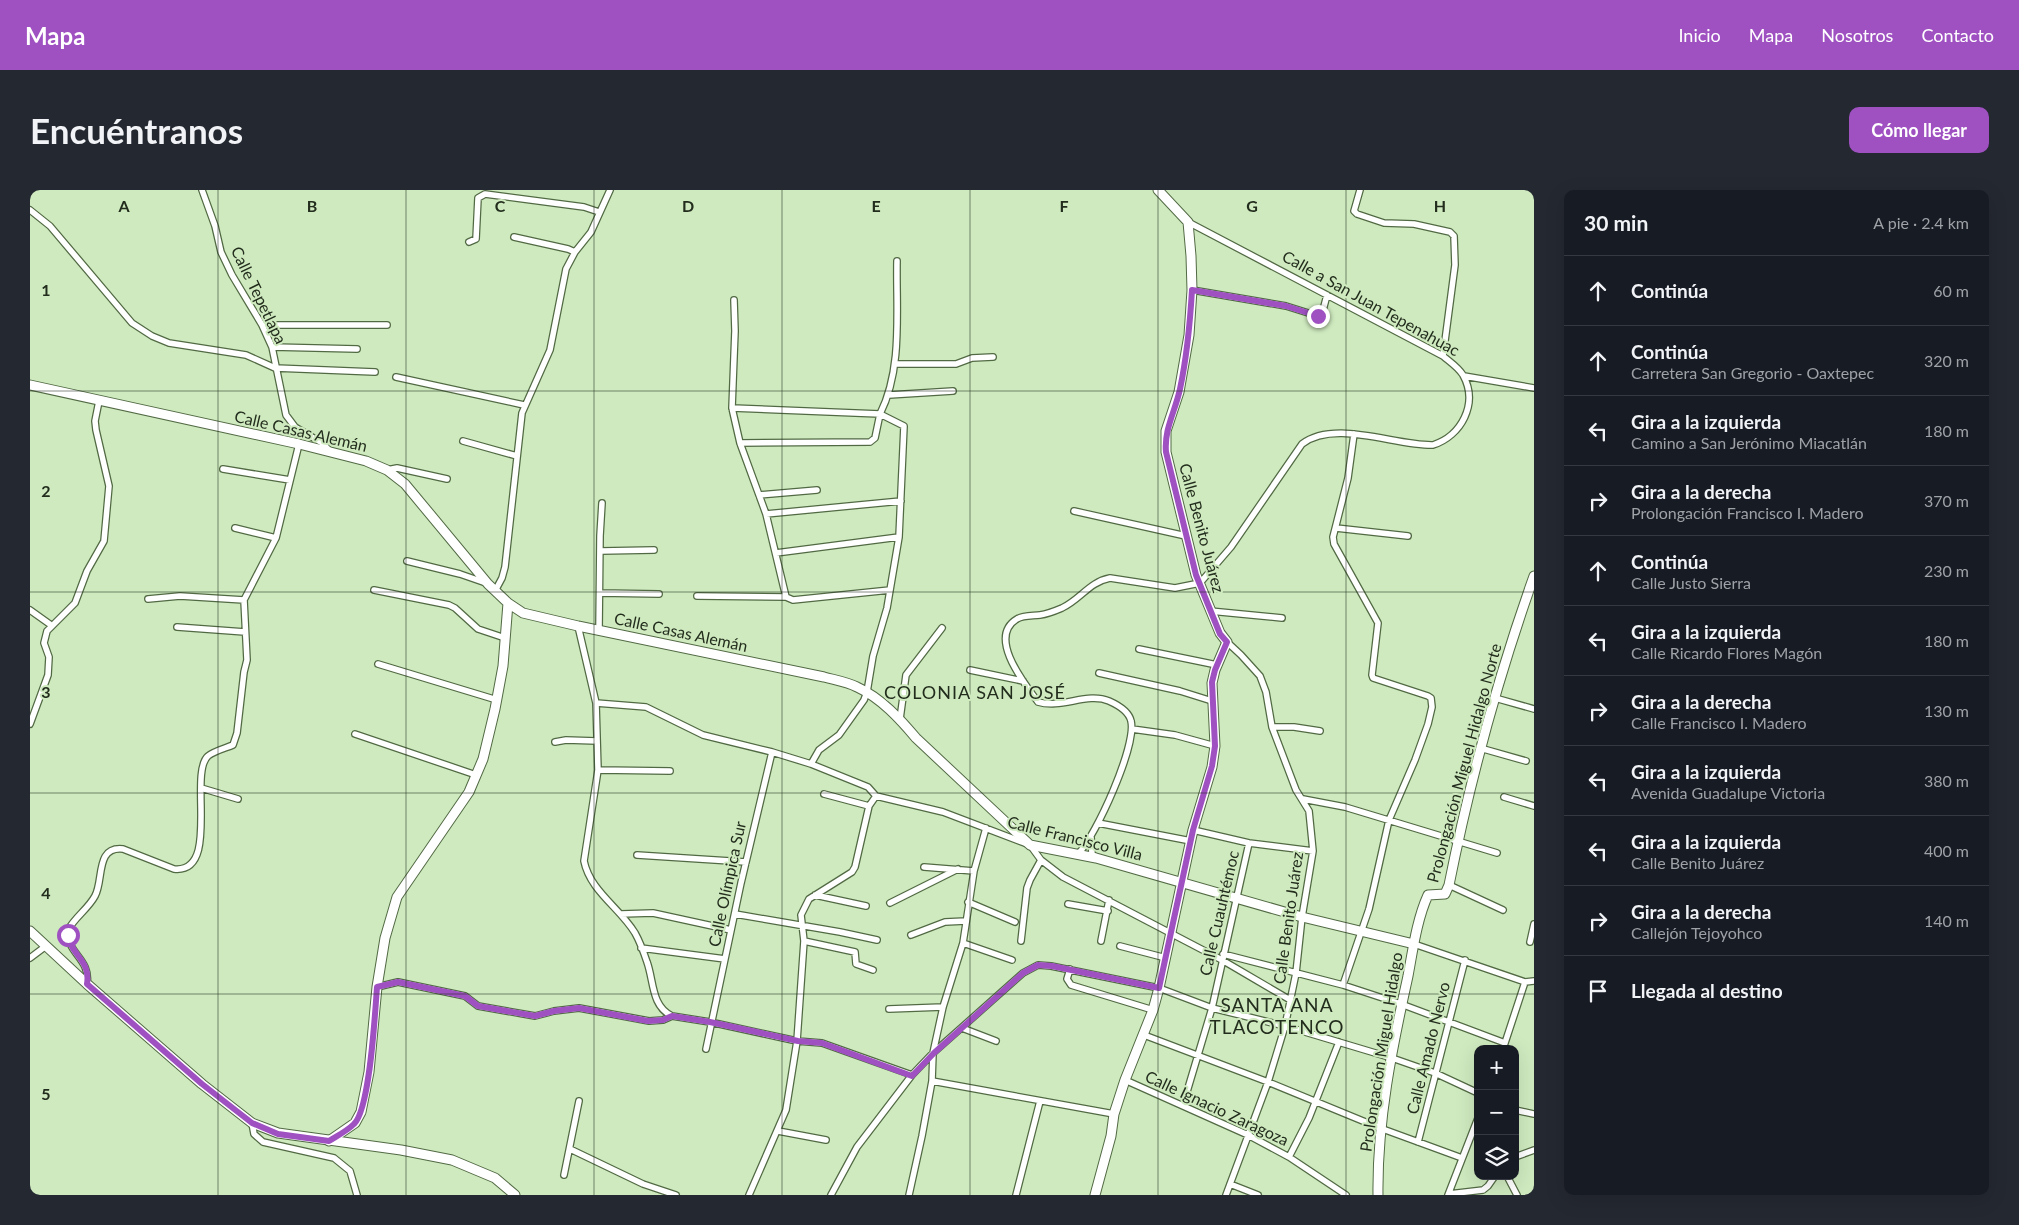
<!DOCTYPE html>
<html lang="es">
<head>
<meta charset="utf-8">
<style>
  :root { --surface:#171b24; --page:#242831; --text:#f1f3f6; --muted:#9ea1a6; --line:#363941; --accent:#9f51c2 }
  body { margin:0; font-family:Lato,sans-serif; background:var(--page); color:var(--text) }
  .controls { position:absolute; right:15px; bottom:15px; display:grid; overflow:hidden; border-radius:10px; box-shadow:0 5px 20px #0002 }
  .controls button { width:45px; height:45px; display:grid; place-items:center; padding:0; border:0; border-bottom:1px solid var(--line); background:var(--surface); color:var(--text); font:25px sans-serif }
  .stop { position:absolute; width:15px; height:15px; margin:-11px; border:4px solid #9f51c2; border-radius:50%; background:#fff }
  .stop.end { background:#9f51c2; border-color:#fff; box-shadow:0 1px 5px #0008 }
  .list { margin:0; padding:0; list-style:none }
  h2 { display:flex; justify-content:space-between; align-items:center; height:65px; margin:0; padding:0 20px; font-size:21px }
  h2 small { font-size:16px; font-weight:400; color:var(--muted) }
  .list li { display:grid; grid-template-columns:32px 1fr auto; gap:15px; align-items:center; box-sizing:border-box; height:70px; padding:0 20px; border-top:1px solid var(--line) }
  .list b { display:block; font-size:19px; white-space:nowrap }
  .list p { margin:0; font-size:16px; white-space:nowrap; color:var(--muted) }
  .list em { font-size:16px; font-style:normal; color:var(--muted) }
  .icon { flex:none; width:28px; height:28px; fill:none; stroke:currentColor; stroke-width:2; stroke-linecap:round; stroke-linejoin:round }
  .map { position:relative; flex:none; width:1504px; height:1005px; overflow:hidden; border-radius:10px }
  header { display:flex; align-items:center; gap:30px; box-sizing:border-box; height:70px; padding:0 25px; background:var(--accent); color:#fff }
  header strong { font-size:24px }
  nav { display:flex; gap:28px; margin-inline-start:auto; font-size:18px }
  .intro { display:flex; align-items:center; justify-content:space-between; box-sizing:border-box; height:120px; padding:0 30px }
  h1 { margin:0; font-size:35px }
  .button { padding:12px 22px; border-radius:10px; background:var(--accent); color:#fff; font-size:18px; font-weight:700 }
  main { display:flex; gap:30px; padding:0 30px }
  aside { flex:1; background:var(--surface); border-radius:10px; box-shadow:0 5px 20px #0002 }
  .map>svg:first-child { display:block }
</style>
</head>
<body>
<header>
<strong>Mapa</strong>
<nav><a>Inicio</a><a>Mapa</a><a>Nosotros</a><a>Contacto</a></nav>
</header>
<div class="intro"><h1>Encuéntranos</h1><a class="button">Cómo llegar</a></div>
<main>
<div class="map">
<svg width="1504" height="1005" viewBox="0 0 1504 1005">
  <rect width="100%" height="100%" fill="#cfeabf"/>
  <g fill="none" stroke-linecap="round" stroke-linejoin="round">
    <g stroke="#526a44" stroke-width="8">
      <path id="street" d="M 172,0 L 185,36 L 191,62 L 202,85 L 232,135 L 242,157 L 256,225 L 265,237 L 292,253 L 301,262
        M 1330,0 L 1324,21 L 1327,24 L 1354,33 L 1384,34 L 1420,42 L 1424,46 L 1425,75 L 1413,166
        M 0,20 L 20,36 L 102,133 L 122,146 L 139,153 L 216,165 L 245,178 L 345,182
        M 484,47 L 538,59 L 545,62
        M 439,52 L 446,49 L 448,8 L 455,4 L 554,17 L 569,22
        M 1162,100 L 1256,116 L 1288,126 L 1292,124 L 1297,105
        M 704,110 L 705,141 L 702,218 L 710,253 L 736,324 L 756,407 L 763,410 L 860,400
        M 232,135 L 357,135
        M 242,157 L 327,159
        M 865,174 L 926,174 L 942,168 L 963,167
        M 1434,186 L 1504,198
        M 366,187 L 494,215
        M 859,205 L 923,201
        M 702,218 L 850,224 L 845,248 L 840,252 L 710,253
        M 433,251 L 487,266
        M 193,279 L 260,290
        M 357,280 L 367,278 L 417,289
        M 729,305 L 787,300
        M 1044,321 L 1156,346
        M 736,324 L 871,311
        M 205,338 L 246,348
        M 1306,338 L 1378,346
        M 571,361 L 624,360
        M 746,363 L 869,347
        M 377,371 L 430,384 L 456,393
        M 344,400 L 419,415 L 425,418 L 448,439 L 475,448
        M 465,401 L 472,388 L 475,377 L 492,223 L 520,160 L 536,79 L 545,62 L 561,42 L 580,0
        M 570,403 L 629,404
        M 667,406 L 756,407
        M 118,409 L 150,406 L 214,410
        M 0,420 L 21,435
        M 1180,421 L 1252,428
        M 548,436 L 566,513 L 568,580 L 554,671 C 560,701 590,718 605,743 C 610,752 614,763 617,772 C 624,791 621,816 642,826
        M 147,437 L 215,442
        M 569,440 L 570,346 L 572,313
        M 1109,459 L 1187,475
        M 348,474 L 467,510
        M 940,480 L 993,491
        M 1069,483 L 1150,501 L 1182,511
        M 1465,508 L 1504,519
        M 566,513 L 616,517 L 673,545 L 742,562 L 781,574 L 838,597 L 846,606 L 913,622 L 1000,655 L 1011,670 L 1033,687 L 1192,770 L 1262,811
        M 870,529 L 876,485 L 912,438
        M 0,534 L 18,485 L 19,467 L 14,453 L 17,441 L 45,413 L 57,381 L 74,351 L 79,296 L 66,240 L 65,231 L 69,211
        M 1242,537 L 1264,537 L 1290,541
        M 1102,539 L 1145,545 L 1185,556
        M 325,544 L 446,585
        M 525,552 L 536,550 L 567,551
        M 1450,558 L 1496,571
        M 781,574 L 789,560 L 809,545 L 834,510 L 837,502 L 843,466 L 857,418 L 869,347 L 874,236 L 850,224 C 873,178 866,121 867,71
        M 568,580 L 640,581
        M 171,598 L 208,609
        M 794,604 L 839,616
        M 1474,607 L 1504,616
        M 1273,609 L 1315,617 L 1467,663
        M 1068,633 L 1161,651
        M 1163,640 L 1219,653 L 1283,661
        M 1061,647 L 1062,664 L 1066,668
        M 1048,664 C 1066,646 1107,555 1101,531 C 1099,522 1088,515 1079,511 C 1057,502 1032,519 1008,512 C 994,493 957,447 987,429 C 993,425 1003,426 1010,425 C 1018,424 1025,421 1032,418 C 1051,409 1059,392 1080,388 L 1145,398 L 1170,393 L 1201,357 L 1272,254 C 1305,229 1365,256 1403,255 C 1431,246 1449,214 1433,185 C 1428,177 1420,172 1413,166 L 1158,32
        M 607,665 L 716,672
        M 894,677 L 944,681
        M 1419,695 L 1473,720
        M 785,705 L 836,716
        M 938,712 L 985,732
        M 860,713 L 928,679
        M 1038,714 L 1078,721
        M 591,724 L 623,723 L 701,740
        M 705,724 L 810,742 L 847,750
        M 881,745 L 915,732 L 936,731
        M 774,751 L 825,762 L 826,774 L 843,780
        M 991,751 L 997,698 L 1000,690 L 1011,670
        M 1071,751 L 1079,710
        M 1500,752 L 1504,734
        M 933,753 L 982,770
        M 1384,754 L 1495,792 L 1504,791
        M 1090,756 L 1136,768
        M 611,758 L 695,769
        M 1193,764 L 1313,795 L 1371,814 L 1475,853
        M 0,768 L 16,756
        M 1040,779 L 1037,789 L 1041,795 L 1123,820
        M 57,794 C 61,768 36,764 38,740 C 45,727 58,719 65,706 C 74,690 65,656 93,659 L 144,679 C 191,684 158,584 178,566 C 184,561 196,558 203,555 L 207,543 L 214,482 L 217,470 L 214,410 L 246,348 L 269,254
        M 1313,795 L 1339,719 L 1359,630 L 1385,570 L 1398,534 L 1402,517 L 1401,508 L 1398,506 L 1343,488 L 1342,485 L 1348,433 L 1304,354 L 1303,347 L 1318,288 L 1324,244
        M 347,797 L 368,792 L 435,806 L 448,816 L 505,826 L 524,821 L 549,818 L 619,831 L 633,830 L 642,826 L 680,832 L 767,851 L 792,853 L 882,885
        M 859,819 L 913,817
        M 932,838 L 966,851
        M 1114,845 L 1238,892 L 1350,938 L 1432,968
        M 676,859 L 711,693 L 742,562
        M 1473,859 L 1495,792
        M 1095,890 L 1218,945 L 1259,967 L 1316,1005
        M 902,891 L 1084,924
        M 1153,915 L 1182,818 L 1219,653
        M 1485,920 L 1504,924
        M 222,933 L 224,944 L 233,952 L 304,968 L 320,981 L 327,1005
        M 748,941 L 796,950
        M 1388,952 L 1435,770
        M 540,959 L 613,994 L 646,1005
        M 1259,967 L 1279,928 L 1309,852
        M 1485,967 L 1504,960
        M 534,985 L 549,911
        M 1477,986 L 1487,1005
        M 1200,994 L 1228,1005
        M 1419,1004 L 1453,1000 L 1458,996 L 1465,986
        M 719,1005 L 756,920 L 767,851 L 774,751 L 771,725 L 779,709 L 822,682 L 825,677 L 839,616 L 846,606
        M 801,1005 L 827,957 L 882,885 L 903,863 L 993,783 L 1008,775 L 1021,776 L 1129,798 L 1182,818 L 1255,836 L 1362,868 L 1405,883 L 1448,903
        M 879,1005 L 892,946 L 902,891 L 903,863 L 913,817 L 933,753 L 944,681 L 956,638
        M 986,1005 L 1010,911
        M 1196,1005 L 1238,892 L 1255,836 L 1266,783 L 1272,727 L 1283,661 L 1279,621 L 1266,600 L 1242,537 L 1236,502 L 1230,486 L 1211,465 L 1197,452
        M 1418,1005 L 1448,928"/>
    </g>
    <g stroke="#526a44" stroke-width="11">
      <path id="secondary" d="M 0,195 L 269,254 L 336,271 L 357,280 L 375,294 L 458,394 L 478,413 L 493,423 L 548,436 L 794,487 C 805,490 817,492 827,497 C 851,508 870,529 886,548 L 1000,655 L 1066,668 L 1272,727 L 1384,754
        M 299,951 L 325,933 L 331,922 L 339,882 L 347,797 L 355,748 L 367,707 L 439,602 L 453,569 L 465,519 L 473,476 L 478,413
        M 1065,1005 L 1081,946 L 1084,924 L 1095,890 L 1123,820 L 1129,798 L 1163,640 L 1182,577 L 1185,556 L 1182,493 L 1185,480 L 1197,452 L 1190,443 L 1166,385 L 1136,262 L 1136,241 L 1149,202 L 1159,145 L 1162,100 L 1161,66 L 1158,32 L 1128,0
        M 1348,1005 C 1347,931 1362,858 1378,786 C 1383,759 1387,729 1398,705 L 1415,704 L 1419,695 C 1440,590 1468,487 1504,386"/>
    </g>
    <g stroke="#526a44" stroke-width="11">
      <path id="primary" d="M 0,741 L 57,794 L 172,894 L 222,933 L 248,943 L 371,960 L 422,970 L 465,988 L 485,1005"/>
    </g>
    <use href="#street" stroke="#fff" stroke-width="5.5"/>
    <use href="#secondary" stroke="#fff" stroke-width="9"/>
    <use href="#primary" stroke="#fff" stroke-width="9"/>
  </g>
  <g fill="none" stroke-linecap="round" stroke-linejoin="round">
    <path stroke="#9f51c2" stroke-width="6" d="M 38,745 C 41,766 61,770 57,794 L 172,894 L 222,933 L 248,944 L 299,951 C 307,946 317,941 324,934 C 340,919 345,823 347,797 L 368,792 L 435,806 L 448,816 L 505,826 L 524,821 L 549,818 L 618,831 L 633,830 L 642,826 L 680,832 L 768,851 L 792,853 L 882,886 L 904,863 L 993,783 L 1008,775 L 1022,776 L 1129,798 L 1163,640 L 1182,576 L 1185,556 L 1182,492 L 1185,480 L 1197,452 L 1190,444 L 1166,385 L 1136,262 C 1134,239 1145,222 1150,199 C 1157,166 1160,134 1162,100 L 1256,116 L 1288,126"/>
  </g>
  <path fill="none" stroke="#232d1d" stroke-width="1" stroke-opacity="0.55" d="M 188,0 L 188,1005M 376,0 L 376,1005M 564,0 L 564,1005M 752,0 L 752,1005M 940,0 L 940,1005M 1128,0 L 1128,1005M 1316,0 L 1316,1005M 0,201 L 1504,201M 0,402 L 1504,402M 0,603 L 1504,603M 0,804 L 1504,804"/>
  <g text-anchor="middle" stroke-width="4" stroke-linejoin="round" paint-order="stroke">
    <g font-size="16" fill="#232d1d" stroke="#cfeabf">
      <text transform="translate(229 105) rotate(64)" y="6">Calle Tepetlapa</text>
      <text transform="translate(1341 113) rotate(29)" y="6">Calle a San Juan Tepenahuac</text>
      <text transform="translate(271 241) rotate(13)" y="6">Calle Casas Alemán</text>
      <text transform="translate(1172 338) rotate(75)" y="6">Calle Benito Juárez</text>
      <text transform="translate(651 442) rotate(12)" y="6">Calle Casas Alemán</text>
      <text transform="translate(1434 573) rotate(-75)" y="6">Prolongación Miguel Hidalgo Norte</text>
      <text transform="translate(1045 648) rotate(14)" y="6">Calle Francisco Villa</text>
      <text transform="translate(697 694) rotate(-78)" y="6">Calle Olímpica Sur</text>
      <text transform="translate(1189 723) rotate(-77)" y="6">Calle Cuauhtémoc</text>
      <text transform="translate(1258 728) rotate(-82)" y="6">Calle Benito Juárez</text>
      <text transform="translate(1398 858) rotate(-76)" y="6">Calle Amado Nervo</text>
      <text transform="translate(1351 862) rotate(-81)" y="6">Prolongación Miguel Hidalgo</text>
      <text transform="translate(1187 918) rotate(25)" y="6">Calle Ignacio Zaragoza</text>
    </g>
    <g font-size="18" letter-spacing="1" fill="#232d1d" stroke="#cfeabf">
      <text x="945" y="509">COLONIA SAN JOSÉ</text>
    </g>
    <g font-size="19" letter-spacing="1" fill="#232d1d" stroke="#cfeabf">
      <text x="1247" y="822">SANTA ANA<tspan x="1247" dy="22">TLACOTENCO</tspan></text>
    </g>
  </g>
  <g font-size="16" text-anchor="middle" font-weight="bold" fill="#232d1d" stroke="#cfeabf" stroke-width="4" stroke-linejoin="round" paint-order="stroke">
    <text x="94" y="22">A</text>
    <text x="282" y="22">B</text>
    <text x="470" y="22">C</text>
    <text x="658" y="22">D</text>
    <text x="846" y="22">E</text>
    <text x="1034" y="22">F</text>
    <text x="1222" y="22">G</text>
    <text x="1410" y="22">H</text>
    <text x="16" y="106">1</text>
    <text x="16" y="307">2</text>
    <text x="16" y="508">3</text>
    <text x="16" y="709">4</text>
    <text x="16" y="910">5</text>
  </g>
</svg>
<div class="controls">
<button>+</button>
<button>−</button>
<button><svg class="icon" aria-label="layers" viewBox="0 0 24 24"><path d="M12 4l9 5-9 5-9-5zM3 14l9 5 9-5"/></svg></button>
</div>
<div class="stop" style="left:38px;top:745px"></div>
<div class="stop end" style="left:1288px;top:126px"></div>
</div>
<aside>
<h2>30 min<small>A pie · 2.4 km</small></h2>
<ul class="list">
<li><svg class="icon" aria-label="ahead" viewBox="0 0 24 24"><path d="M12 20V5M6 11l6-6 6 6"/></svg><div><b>Continúa</b></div><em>60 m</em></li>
<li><svg class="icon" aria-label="ahead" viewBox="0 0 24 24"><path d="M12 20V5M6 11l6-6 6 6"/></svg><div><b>Continúa</b><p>Carretera San Gregorio - Oaxtepec</p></div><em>320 m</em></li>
<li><svg class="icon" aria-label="left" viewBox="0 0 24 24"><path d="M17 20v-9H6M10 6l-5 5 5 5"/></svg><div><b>Gira a la izquierda</b><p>Camino a San Jerónimo Miacatlán</p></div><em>180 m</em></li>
<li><svg class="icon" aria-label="right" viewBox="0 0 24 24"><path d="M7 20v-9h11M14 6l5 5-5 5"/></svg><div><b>Gira a la derecha</b><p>Prolongación Francisco I. Madero</p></div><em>370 m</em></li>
<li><svg class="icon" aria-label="ahead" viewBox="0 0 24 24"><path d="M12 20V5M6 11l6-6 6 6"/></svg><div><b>Continúa</b><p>Calle Justo Sierra</p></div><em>230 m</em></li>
<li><svg class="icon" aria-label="left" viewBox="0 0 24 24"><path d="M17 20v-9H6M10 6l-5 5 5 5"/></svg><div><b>Gira a la izquierda</b><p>Calle Ricardo Flores Magón</p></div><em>180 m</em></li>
<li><svg class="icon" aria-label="right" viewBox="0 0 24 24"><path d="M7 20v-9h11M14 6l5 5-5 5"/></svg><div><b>Gira a la derecha</b><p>Calle Francisco I. Madero</p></div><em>130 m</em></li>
<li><svg class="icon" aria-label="left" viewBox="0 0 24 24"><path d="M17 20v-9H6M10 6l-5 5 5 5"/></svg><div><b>Gira a la izquierda</b><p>Avenida Guadalupe Victoria</p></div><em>380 m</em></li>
<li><svg class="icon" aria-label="left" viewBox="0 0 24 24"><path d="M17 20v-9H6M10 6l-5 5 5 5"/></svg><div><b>Gira a la izquierda</b><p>Calle Benito Juárez</p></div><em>400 m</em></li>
<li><svg class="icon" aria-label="right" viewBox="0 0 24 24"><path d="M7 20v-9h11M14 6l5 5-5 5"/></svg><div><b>Gira a la derecha</b><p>Callejón Tejoyohco</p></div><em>140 m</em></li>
<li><svg class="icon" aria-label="arrive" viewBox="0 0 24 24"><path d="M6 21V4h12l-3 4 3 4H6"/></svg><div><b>Llegada al destino</b></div></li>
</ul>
</aside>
</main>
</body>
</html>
